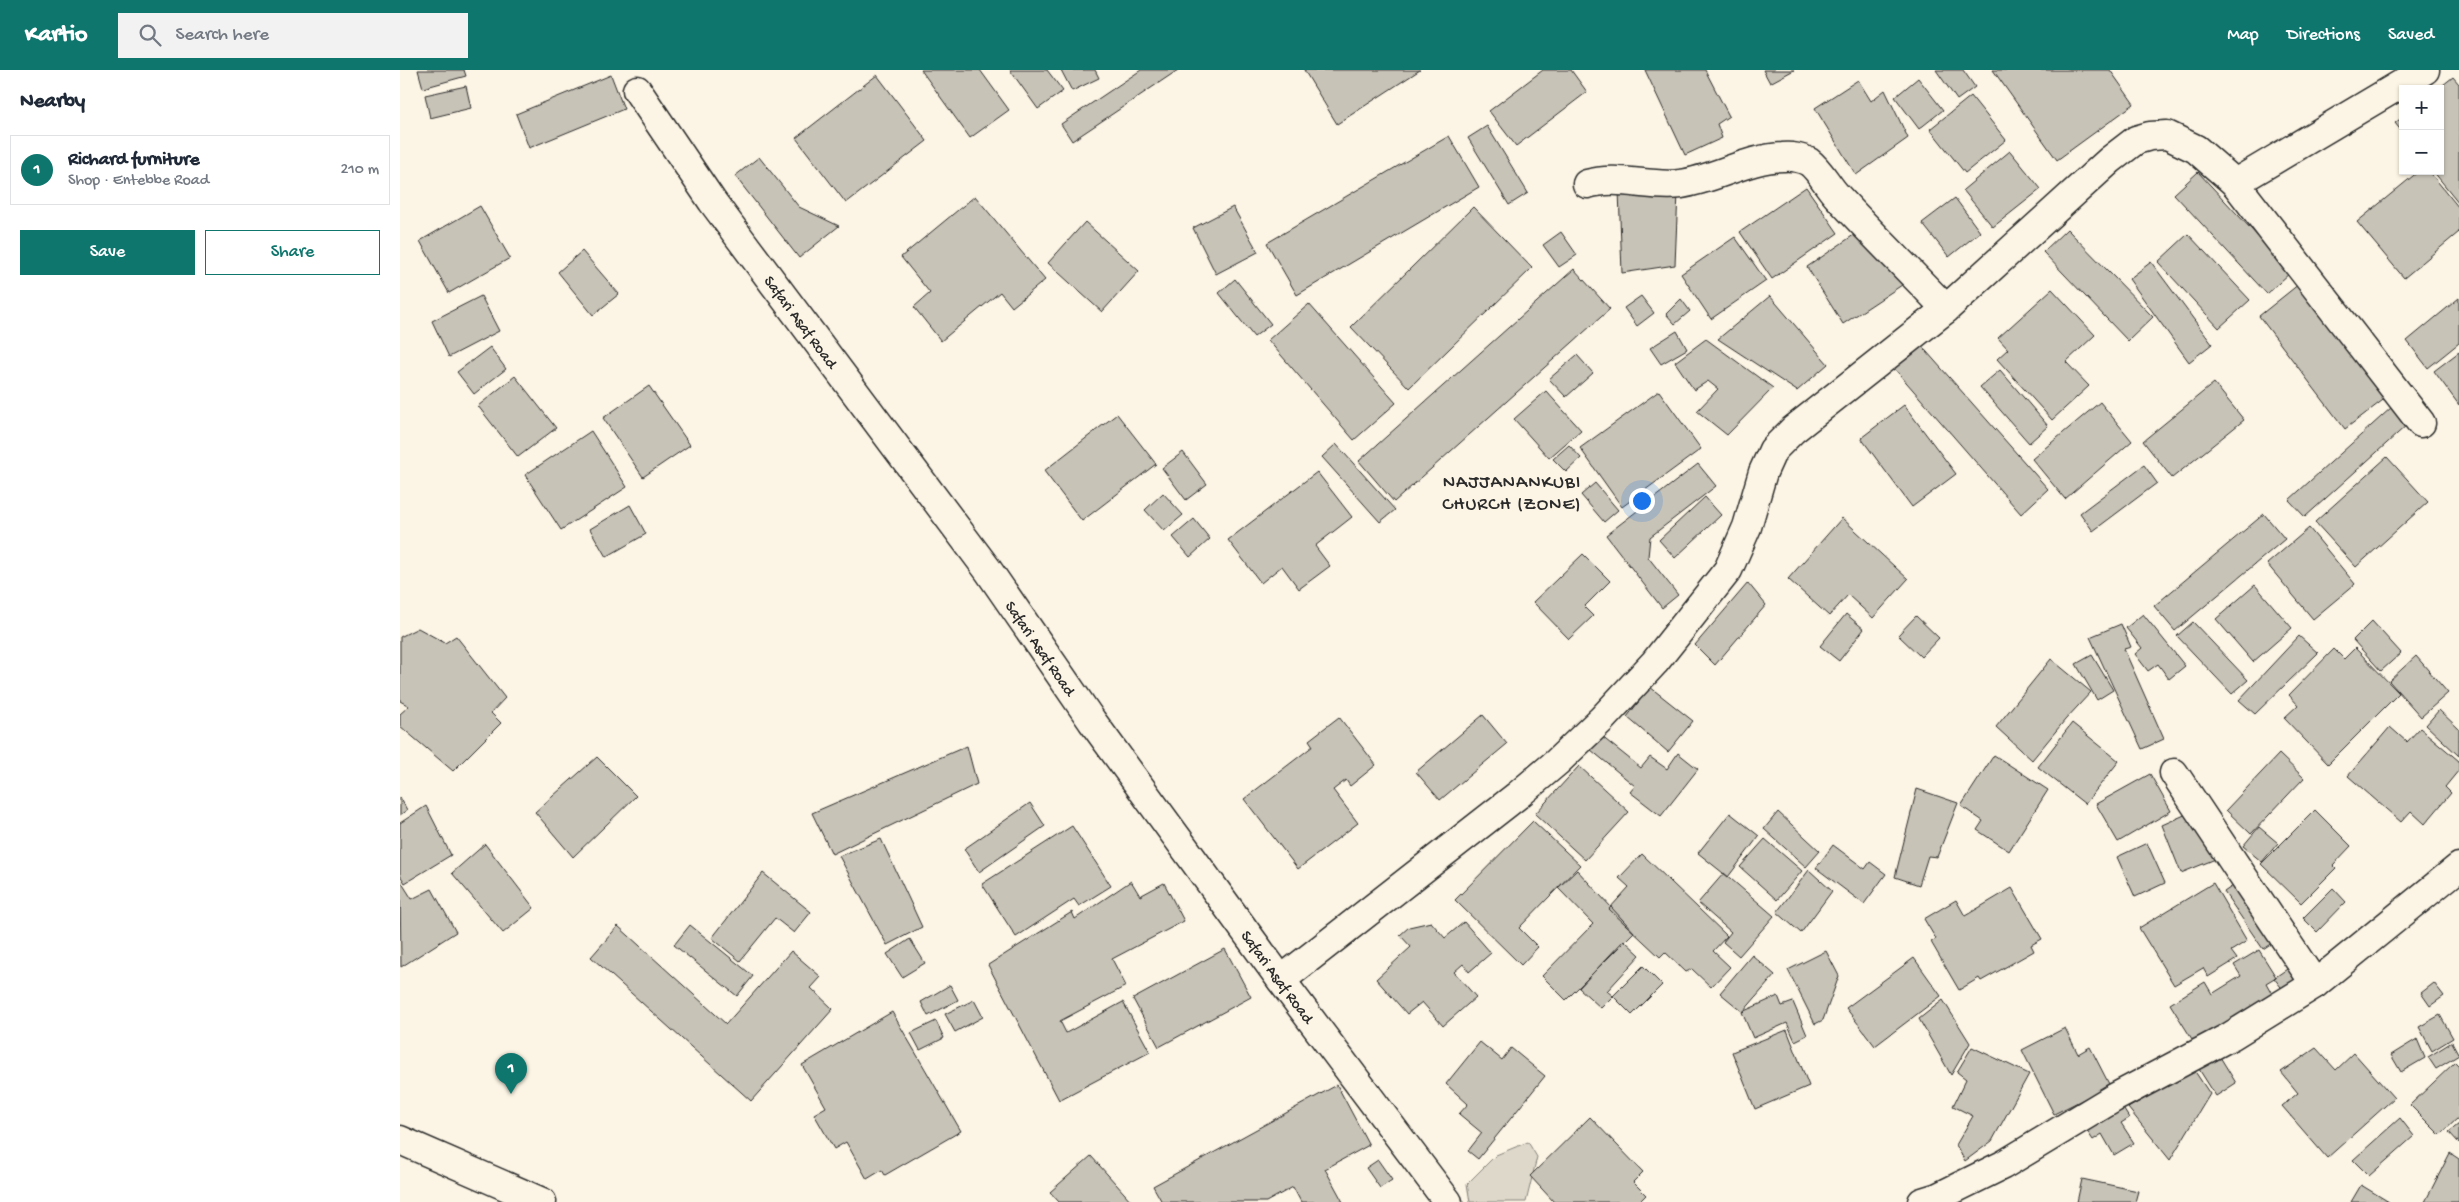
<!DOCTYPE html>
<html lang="en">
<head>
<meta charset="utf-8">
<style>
  :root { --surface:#fff; --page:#f2f2f3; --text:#1f2937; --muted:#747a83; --line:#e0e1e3; --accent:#0f766e }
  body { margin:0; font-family:"Gochi Hand",sans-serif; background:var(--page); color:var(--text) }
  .controls { position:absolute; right:15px; top:15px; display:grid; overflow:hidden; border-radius:0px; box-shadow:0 1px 4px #0004 }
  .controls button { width:45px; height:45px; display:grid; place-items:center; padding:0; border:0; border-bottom:1px solid var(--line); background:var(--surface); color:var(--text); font:25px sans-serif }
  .you { position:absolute; left:1241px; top:430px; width:18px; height:18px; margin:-12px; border:4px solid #fff; border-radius:50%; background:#1a73e8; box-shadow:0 0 0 8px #1a73e833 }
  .badge { display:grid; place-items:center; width:32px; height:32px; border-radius:50%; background:var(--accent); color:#fff; font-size:16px; font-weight:700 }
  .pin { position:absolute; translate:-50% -41px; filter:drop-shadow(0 1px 2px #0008) }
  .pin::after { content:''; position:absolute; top:26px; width:18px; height:15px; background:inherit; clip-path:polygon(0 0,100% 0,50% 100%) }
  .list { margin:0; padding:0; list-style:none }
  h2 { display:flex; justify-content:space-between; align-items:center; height:65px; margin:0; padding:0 20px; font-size:21px }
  h2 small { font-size:16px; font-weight:400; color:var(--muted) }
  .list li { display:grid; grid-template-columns:32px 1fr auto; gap:15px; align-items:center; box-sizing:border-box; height:70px; margin:0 10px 10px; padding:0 10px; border:1px solid var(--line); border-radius:0px }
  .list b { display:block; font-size:19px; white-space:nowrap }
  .list p { margin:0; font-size:16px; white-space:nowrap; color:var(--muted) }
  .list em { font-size:16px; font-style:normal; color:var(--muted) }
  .actions { display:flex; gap:10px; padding:15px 20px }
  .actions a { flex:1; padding:11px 0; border:1px solid var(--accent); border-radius:0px; text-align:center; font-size:18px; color:var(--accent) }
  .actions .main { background:var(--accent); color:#fff }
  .icon { flex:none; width:28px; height:28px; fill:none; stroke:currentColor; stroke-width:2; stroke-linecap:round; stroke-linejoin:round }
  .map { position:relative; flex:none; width:2059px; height:1132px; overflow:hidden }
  header { display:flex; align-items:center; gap:30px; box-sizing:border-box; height:70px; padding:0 25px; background:var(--accent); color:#fff }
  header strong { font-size:24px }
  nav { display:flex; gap:28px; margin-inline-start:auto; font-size:18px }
  .search { width:350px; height:45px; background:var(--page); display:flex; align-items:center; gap:12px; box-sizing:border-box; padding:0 18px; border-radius:0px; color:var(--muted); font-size:19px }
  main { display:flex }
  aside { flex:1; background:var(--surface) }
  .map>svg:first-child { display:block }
</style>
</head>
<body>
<header>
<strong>Kartio</strong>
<div class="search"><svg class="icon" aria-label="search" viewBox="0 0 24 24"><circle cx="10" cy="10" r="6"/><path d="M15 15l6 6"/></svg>Search here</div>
<nav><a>Map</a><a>Directions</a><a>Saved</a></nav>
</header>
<main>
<aside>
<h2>Nearby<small></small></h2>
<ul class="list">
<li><span class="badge">1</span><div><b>Richard furniture</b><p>Shop · Entebbe Road</p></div><em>210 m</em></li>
</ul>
<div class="actions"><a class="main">Save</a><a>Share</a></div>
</aside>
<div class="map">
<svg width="2059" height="1132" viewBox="0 0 2059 1132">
  <rect width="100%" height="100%" fill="#fcf5e5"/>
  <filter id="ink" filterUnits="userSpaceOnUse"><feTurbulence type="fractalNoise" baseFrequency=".02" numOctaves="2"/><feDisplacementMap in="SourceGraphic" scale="10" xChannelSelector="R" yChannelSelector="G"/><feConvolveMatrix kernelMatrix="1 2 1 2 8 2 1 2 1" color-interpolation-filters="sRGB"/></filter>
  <g filter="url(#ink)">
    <path fill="#ded8ca" stroke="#84827a" d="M 1128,1072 L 1137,1087 L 1126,1132 L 1070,1132 L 1067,1114 L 1096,1085 Z"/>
    <path fill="#c8c3b7" stroke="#2b2b2b" d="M 18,0 L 64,0 L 66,6 L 23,18 Z
      M 521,0 L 580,0 L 609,40 L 570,68 Z
      M 610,0 L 647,0 L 663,21 L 638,39 Z
      M 661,0 L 695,0 L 699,8 L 672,21 Z
      M 741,0 L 778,0 L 672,71 L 661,54 Z
      M 904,0 L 1020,0 L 937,54 Z
      M 1143,0 L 1171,0 L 1187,22 L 1116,76 L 1089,41 Z
      M 1245,0 L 1305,0 L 1329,46 L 1317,54 L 1322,68 L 1285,85 Z
      M 1363,0 L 1394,0 L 1370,13 Z
      M 1536,0 L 1563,0 L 1575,17 L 1557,30 Z
      M 1593,0 L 1710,0 L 1734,34 L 1657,90 Z
      M 211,5 L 224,39 L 129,78 L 116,44 Z
      M 477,5 L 527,71 L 446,133 L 396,68 Z
      M 2053,7 L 2059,14 L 2059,133 L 2033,101 L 2040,101 L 2040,19 L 2038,19 Z
      M 1518,8 L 1543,40 L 1519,59 L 1495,27 Z
      M 1458,10 L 1471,31 L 1485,20 L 1508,68 L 1456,105 L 1415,38 Z
      M 66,16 L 71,38 L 30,48 L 25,25 Z
      M 1571,26 L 1606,70 L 1565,103 L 1530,59 Z
      M 2003,47 L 2003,63 L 1995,53 Z
      M 1087,56 L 1128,123 L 1109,135 L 1068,68 Z
      M 1049,66 L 1079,117 L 897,225 L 867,173 Z
      M 1610,81 L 1641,119 L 1593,157 L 1563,120 Z
      M 359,87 L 399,137 L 439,156 L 399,188 L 335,106 Z
      M 2019,101 L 2029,101 L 2059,138 L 2059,162 L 2004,208 L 1957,152 Z
      M 1798,102 L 1891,202 L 1867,224 L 1774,124 Z
      M 1406,117 L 1438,163 L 1372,209 L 1340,162 Z
      M 1219,120 L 1278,122 L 1275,195 L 1222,203 Z
      M 575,126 L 645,210 L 612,237 L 600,222 L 541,271 L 514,237 L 530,223 L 501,187 Z
      M 1555,128 L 1580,162 L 1549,187 L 1522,153 Z
      M 80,136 L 110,188 L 49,223 L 20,171 Z
      M 833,137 L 858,182 L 816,204 L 793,158 Z
      M 1073,137 L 1132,198 L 1009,318 L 951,257 Z
      M 685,152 L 739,201 L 702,242 L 648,193 Z
      M 1667,159 L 1753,247 L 1728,271 L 1643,182 Z
      M 1461,160 L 1502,215 L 1443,254 L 1407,197 Z
      M 1161,162 L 1177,185 L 1159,197 L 1143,175 Z
      M 1788,164 L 1850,230 L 1819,258 L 1758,192 Z
      M 1335,167 L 1366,211 L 1311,249 L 1281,204 Z
      M 182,181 L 219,224 L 193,245 L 158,202 Z
      M 1751,192 L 1812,274 L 1789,292 L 1729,209 Z
      M 1174,199 L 1210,239 L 994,432 L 959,391 Z
      M 835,209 L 871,254 L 854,267 L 819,223 Z
      M 1899,214 L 1987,327 L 1945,359 L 1859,246 Z
      M 1652,219 L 1695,265 L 1666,292 L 1689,316 L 1652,350 L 1597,289 L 1608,279 L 1598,268 Z
      M 81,226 L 99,261 L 49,287 L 32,251 Z
      M 1241,226 L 1254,243 L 1237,256 L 1224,238 Z
      M 1370,226 L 1428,294 L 1397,321 L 1318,269 Z
      M 2059,228 L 2059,273 L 2028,298 L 2007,271 Z
      M 1281,229 L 1290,241 L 1275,254 L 1266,244 Z
      M 909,234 L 996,333 L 954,370 L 868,270 Z
      M 1277,261 L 1287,279 L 1261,294 L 1250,278 Z
      M 1306,269 L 1373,318 L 1327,365 L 1297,341 L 1318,319 L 1308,311 L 1294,320 L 1275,292 Z
      M 1519,273 L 1648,419 L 1621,444 L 1493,297 Z
      M 90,277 L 106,299 L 74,324 L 57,302 Z
      M 2059,282 L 2059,335 L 2034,301 Z
      M 1177,285 L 1193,303 L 1166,327 L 1149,309 Z
      M 1600,300 L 1648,356 L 1629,373 L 1580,317 Z
      M 115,306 L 156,358 L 118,387 L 78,336 Z
      M 1814,313 L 1844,350 L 1772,408 L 1743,371 Z
      M 249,316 L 290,375 L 243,407 L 203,348 Z
      M 1146,321 L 1181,360 L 1149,388 L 1114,349 Z
      M 1259,321 L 1301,379 L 1222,437 L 1180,378 Z
      M 1700,332 L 1732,371 L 1665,429 L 1632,389 Z
      M 1504,335 L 1556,404 L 1512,437 L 1461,368 Z
      M 1992,337 L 2007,355 L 1905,447 L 1889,430 Z
      M 717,344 L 756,394 L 682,451 L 644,401 Z
      M 191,361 L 227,417 L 161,460 L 125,405 Z
      M 936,374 L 995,440 L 980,452 L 922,387 Z
      M 1169,375 L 1181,388 L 1166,402 L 1153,389 Z
      M 783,382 L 807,414 L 786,430 L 762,398 Z
      M 1987,387 L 2028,432 L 1956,497 L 1915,452 Z
      M 1298,394 L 1316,416 L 1250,467 L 1248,487 L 1278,525 L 1262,538 L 1206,465 Z
      M 1744,395 L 1757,413 L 1693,461 L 1680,443 Z
      M 917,402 L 952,447 L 915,476 L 930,496 L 899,519 L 882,496 L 861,513 L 828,470 Z
      M 1195,413 L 1218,440 L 1204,452 L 1181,425 Z
      M 763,423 L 783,445 L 764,461 L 745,440 Z
      M 1305,427 L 1321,445 L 1275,488 L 1259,470 Z
      M 230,435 L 246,464 L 206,487 L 190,459 Z
      M 1864,444 L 1885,469 L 1775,561 L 1754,536 Z
      M 1442,448 L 1508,509 L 1473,548 L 1448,525 L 1429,546 L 1388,509 Z
      M 794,449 L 810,469 L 790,487 L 773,467 Z
      M 1909,458 L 1955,514 L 1913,549 L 1867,494 Z
      M 1183,484 L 1210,511 L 1184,537 L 1193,546 L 1169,569 L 1133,532 Z
      M 1348,513 L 1366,535 L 1315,595 L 1295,575 Z
      M 1855,515 L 1892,558 L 1853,592 L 1816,549 Z
      M 1446,544 L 1464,559 L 1439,591 L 1420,576 Z
      M 1743,544 L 1785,596 L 1769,609 L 1758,594 L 1748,601 L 1735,584 L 1742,578 L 1726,558 Z
      M 1516,546 L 1539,568 L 1521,587 L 1498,565 Z
      M 1972,551 L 2001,583 L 1981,601 L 1953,570 Z
      M 1793,552 L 1848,610 L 1832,624 L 1777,566 Z
      M 1721,554 L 1731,577 L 1724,579 L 1764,669 L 1742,679 L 1690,567 Z
      M 18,558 L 45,573 L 56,566 L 105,628 L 91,643 L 101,653 L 53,701 L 0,656 L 0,644 L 9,636 L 0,631 L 0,567 Z
      M 1899,566 L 1918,583 L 1855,644 L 1839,630 Z
      M 1955,578 L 1999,623 L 1928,694 L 1884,648 L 1898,635 L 1889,625 L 1934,579 L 1944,589 Z
      M 1692,585 L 1713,620 L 1697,630 L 1676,594 Z
      M 2016,586 L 2048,623 L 2021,647 L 1989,611 Z
      M 1651,589 L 1691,622 L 1665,650 L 1632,690 L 1596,657 Z
      M 1250,617 L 1293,651 L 1268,682 L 1227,647 Z
      M 2039,640 L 2059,659 L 2059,686 L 2026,655 Z
      M 1083,645 L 1107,674 L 1040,730 L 1016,702 Z
      M 939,647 L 976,695 L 950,716 L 946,710 L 933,720 L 958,753 L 898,799 L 844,729 L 913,676 L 909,670 Z
      M 1672,653 L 1719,691 L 1685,734 L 1638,697 Z
      M 1990,657 L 2007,672 L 2020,658 L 2059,691 L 2059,700 L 2045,717 L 2051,723 L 2025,754 L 2011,741 L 2001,752 L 1948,706 Z
      M 1201,666 L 1241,698 L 1250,687 L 1267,699 L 1278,683 L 1298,699 L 1261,746 L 1230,722 L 1235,716 L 1191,680 Z
      M 567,676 L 577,714 L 432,784 L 412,743 Z
      M 1879,684 L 1904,708 L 1851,764 L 1826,740 Z
      M 1594,685 L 1648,720 L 1609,781 L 1577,760 L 1583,751 L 1561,736 Z
      M 197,687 L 236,726 L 173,787 L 135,742 Z
      M 1179,696 L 1229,742 L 1185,790 L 1135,744 Z
      M 1750,704 L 1771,741 L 1718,772 L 1696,734 Z
      M 1517,719 L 1558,733 L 1537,787 L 1528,786 L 1519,815 L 1495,807 Z
      M 0,727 L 7,740 L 0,745 Z
      M 630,733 L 645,756 L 579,802 L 564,779 Z
      M 26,736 L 51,785 L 5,813 L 0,805 L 0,753 Z
      M 1798,739 L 1818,788 L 1781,803 L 1762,755 Z
      M 1915,740 L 1951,776 L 1933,795 L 1936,798 L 1901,833 L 1861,794 Z
      M 1378,742 L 1420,781 L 1406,797 L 1364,759 Z
      M 1330,743 L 1359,766 L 1328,807 L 1298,783 Z
      M 1133,751 L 1180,795 L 1119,858 L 1138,877 L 1121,895 L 1055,830 Z
      M 672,756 L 711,816 L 679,836 L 674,829 L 616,867 L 582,814 Z
      M 1859,757 L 1878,773 L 1862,792 L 1843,776 Z
      M 481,769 L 522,857 L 487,875 L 439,786 Z
      M 1365,769 L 1402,801 L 1377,830 L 1340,797 Z
      M 1747,773 L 1765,813 L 1735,827 L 1717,787 Z
      M 85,774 L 134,838 L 103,863 L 52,803 Z
      M 1433,775 L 1465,799 L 1470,792 L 1486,804 L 1464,834 L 1416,798 Z
      M 1242,784 L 1327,866 L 1313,881 L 1330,897 L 1311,917 L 1292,899 L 1286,902 L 1265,882 L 1260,887 L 1209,839 L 1229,817 L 1219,808 Z
      M 1177,800 L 1234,862 L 1166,930 L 1142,906 L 1193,854 L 1158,818 Z
      M 1409,800 L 1432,821 L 1401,863 L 1377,842 Z
      M 363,803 L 411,842 L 394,863 L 375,848 L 340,891 L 312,868 Z
      M 1324,803 L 1374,846 L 1339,886 L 1323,872 L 1331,862 L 1298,833 Z
      M 0,810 L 12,829 L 32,819 L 56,862 L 1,897 Z
      M 731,811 L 740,826 L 764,813 L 784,851 L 712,889 L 726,916 L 660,951 L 666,963 L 723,932 L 750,982 L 659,1030 L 588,895 L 672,842 L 675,849 Z
      M 1840,811 L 1878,869 L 1863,879 L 1824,822 Z
      M 1813,813 L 1847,871 L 1831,881 L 1837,889 L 1808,907 L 1803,898 L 1774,915 L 1739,858 Z
      M 1612,818 L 1642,869 L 1631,875 L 1634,881 L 1581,911 L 1579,908 L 1559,920 L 1531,872 L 1536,869 L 1524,849 L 1556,830 L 1565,846 Z
      M 1933,818 L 1946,832 L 1917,862 L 1903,848 Z
      M 1031,852 L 1045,868 L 1064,852 L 1091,883 L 1069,902 L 1063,894 L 1054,902 L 1076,927 L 1043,956 L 1022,932 L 1007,944 L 976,909 L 1011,877 L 1000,865 L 1009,857 Z
      M 290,855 L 353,906 L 337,926 L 274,875 Z
      M 218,856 L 326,954 L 391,881 L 421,907 L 411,918 L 433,939 L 351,1031 L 191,887 Z
      M 510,869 L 525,893 L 502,907 L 487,884 Z
      M 1224,870 L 1240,885 L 1207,921 L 1213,926 L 1201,938 L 1179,918 Z
      M 825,879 L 851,927 L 759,977 L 733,929 Z
      M 1859,880 L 1876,907 L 1866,913 L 1875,929 L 1797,977 L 1770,934 L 1805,912 L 1812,924 L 1841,906 L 1834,895 Z
      M 1426,881 L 1439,906 L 1423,950 L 1415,954 L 1388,900 Z
      M 1352,885 L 1375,905 L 1343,942 L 1320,923 Z
      M 1514,888 L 1541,926 L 1475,976 L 1446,938 Z
      M 1243,896 L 1262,915 L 1232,945 L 1213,926 Z
      M 1890,897 L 1902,914 L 1887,925 L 1874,908 Z
      M 2034,913 L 2044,926 L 2030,936 L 2021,923 Z
      M 550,915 L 558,930 L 528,946 L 521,932 Z
      M 1378,926 L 1382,936 L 1393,932 L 1407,965 L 1395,971 L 1387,953 L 1353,968 L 1342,942 Z
      M 574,930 L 583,947 L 555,962 L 545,944 Z
      M 1543,930 L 1570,973 L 1551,1005 L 1519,949 Z
      M 492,942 L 561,1061 L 485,1105 L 482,1100 L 467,1109 L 446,1072 L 434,1079 L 414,1044 L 426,1037 L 402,995 Z
      M 2040,945 L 2053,968 L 2032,981 L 2019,957 Z
      M 536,951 L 544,968 L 520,980 L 511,963 Z
      M 1665,958 L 1678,984 L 1690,977 L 1710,1016 L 1654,1044 L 1622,980 Z
      M 1387,960 L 1409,1016 L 1355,1039 L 1332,982 Z
      M 2017,969 L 2025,988 L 2001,1002 L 1991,985 Z
      M 1080,972 L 1102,990 L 1111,978 L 1145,1006 L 1078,1089 L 1068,1081 L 1082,1063 L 1059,1044 L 1068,1034 L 1046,1014 Z
      M 2052,972 L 2059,985 L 2036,999 L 2028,987 Z
      M 1572,977 L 1629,1004 L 1592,1071 L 1565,1091 L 1556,1075 L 1573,1046 L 1553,1036 L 1566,1009 L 1557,1002 Z
      M 1916,978 L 1936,1000 L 1954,983 L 1994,1028 L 1927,1088 L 1882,1036 L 1898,1023 L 1881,1002 Z
      M 1817,982 L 1836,1013 L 1816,1026 L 1797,996 Z
      M 2055,992 L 2059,996 L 2059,1047 L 2040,1065 L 2010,1035 Z
      M 1794,1000 L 1810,1024 L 1770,1090 L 1728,1038 Z
      M 937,1015 L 969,1075 L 925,1099 L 943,1132 L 901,1132 L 893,1117 L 866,1132 L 762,1132 L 753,1116 Z
      M 1719,1032 L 1729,1048 L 1721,1053 L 1734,1073 L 1714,1085 L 1702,1064 L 1693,1070 L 1683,1055 Z
      M 1190,1047 L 1243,1102 L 1233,1112 L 1246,1125 L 1239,1132 L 1154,1132 L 1130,1106 Z
      M 2000,1048 L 2014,1066 L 1969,1106 L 1953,1090 Z
      M 2059,1054 L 2059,1073 L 2049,1062 Z
      M 2050,1083 L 2059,1089 L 2059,1132 L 2025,1132 Z
      M 691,1086 L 732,1132 L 659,1132 L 650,1122 Z
      M 978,1090 L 992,1110 L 980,1118 L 966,1098 Z
      M 1682,1109 L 1738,1121 L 1735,1132 L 1677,1132 Z
      M 1961,1115 L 1989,1132 L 1951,1132 Z"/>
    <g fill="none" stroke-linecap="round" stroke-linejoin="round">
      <g stroke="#2b2b2b" stroke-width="31">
        <g id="minor">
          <path id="s1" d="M 237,20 L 312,131 L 588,500 L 692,651 L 881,910 L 1048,1132"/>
          <path d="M 1835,113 L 2025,0"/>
          <path d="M 1187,114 C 1218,105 1249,118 1281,114 C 1315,109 1348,88 1383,87 C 1391,86 1402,88 1409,92 C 1420,100 1428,117 1438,127 C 1473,165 1510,201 1546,239"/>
          <path d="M 1774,703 L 1915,914"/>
          <path d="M 881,910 L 1118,725 L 1157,692 L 1201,650 L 1255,592 L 1328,500 L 1347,457 L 1363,402 L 1373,380 L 1393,360 L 1546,239 L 1710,90 L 1736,70 L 1750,66 L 1767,65 L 1796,79 L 1835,113 L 2021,353"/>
          <path d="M 1522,1132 L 1538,1127 L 1603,1095 L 1714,1028 L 1831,966 L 1915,914 L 2059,797"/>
        </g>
      </g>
      <g stroke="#2b2b2b" stroke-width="31">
        <path id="primary" d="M 0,1070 L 142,1132"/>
      </g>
      <use href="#minor" stroke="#fcf5e5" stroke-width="28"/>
      <use href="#primary" stroke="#fcf5e5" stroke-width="28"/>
    </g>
  </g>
  <g text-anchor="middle" stroke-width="4.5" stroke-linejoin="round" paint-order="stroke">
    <g font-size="16" fill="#2b2b2b" stroke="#fcf5e5">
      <text dy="6" stroke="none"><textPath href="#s1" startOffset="284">Safari Asaf Road</textPath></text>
      <text dy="6" stroke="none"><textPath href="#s1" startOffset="689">Safari Asaf Road</textPath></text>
      <text dy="6" stroke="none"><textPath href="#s1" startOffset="1094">Safari Asaf Road</textPath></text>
    </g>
    <g font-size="19" letter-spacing="1" fill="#2b2b2b" stroke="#fcf5e5">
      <text x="1112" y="417">NAJJANANKUBI<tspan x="1112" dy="22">CHURCH (ZONE)</tspan></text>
    </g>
  </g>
</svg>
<div class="controls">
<button>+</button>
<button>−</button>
</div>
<div class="you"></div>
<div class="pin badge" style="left:111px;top:1024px">1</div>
</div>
</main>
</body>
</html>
